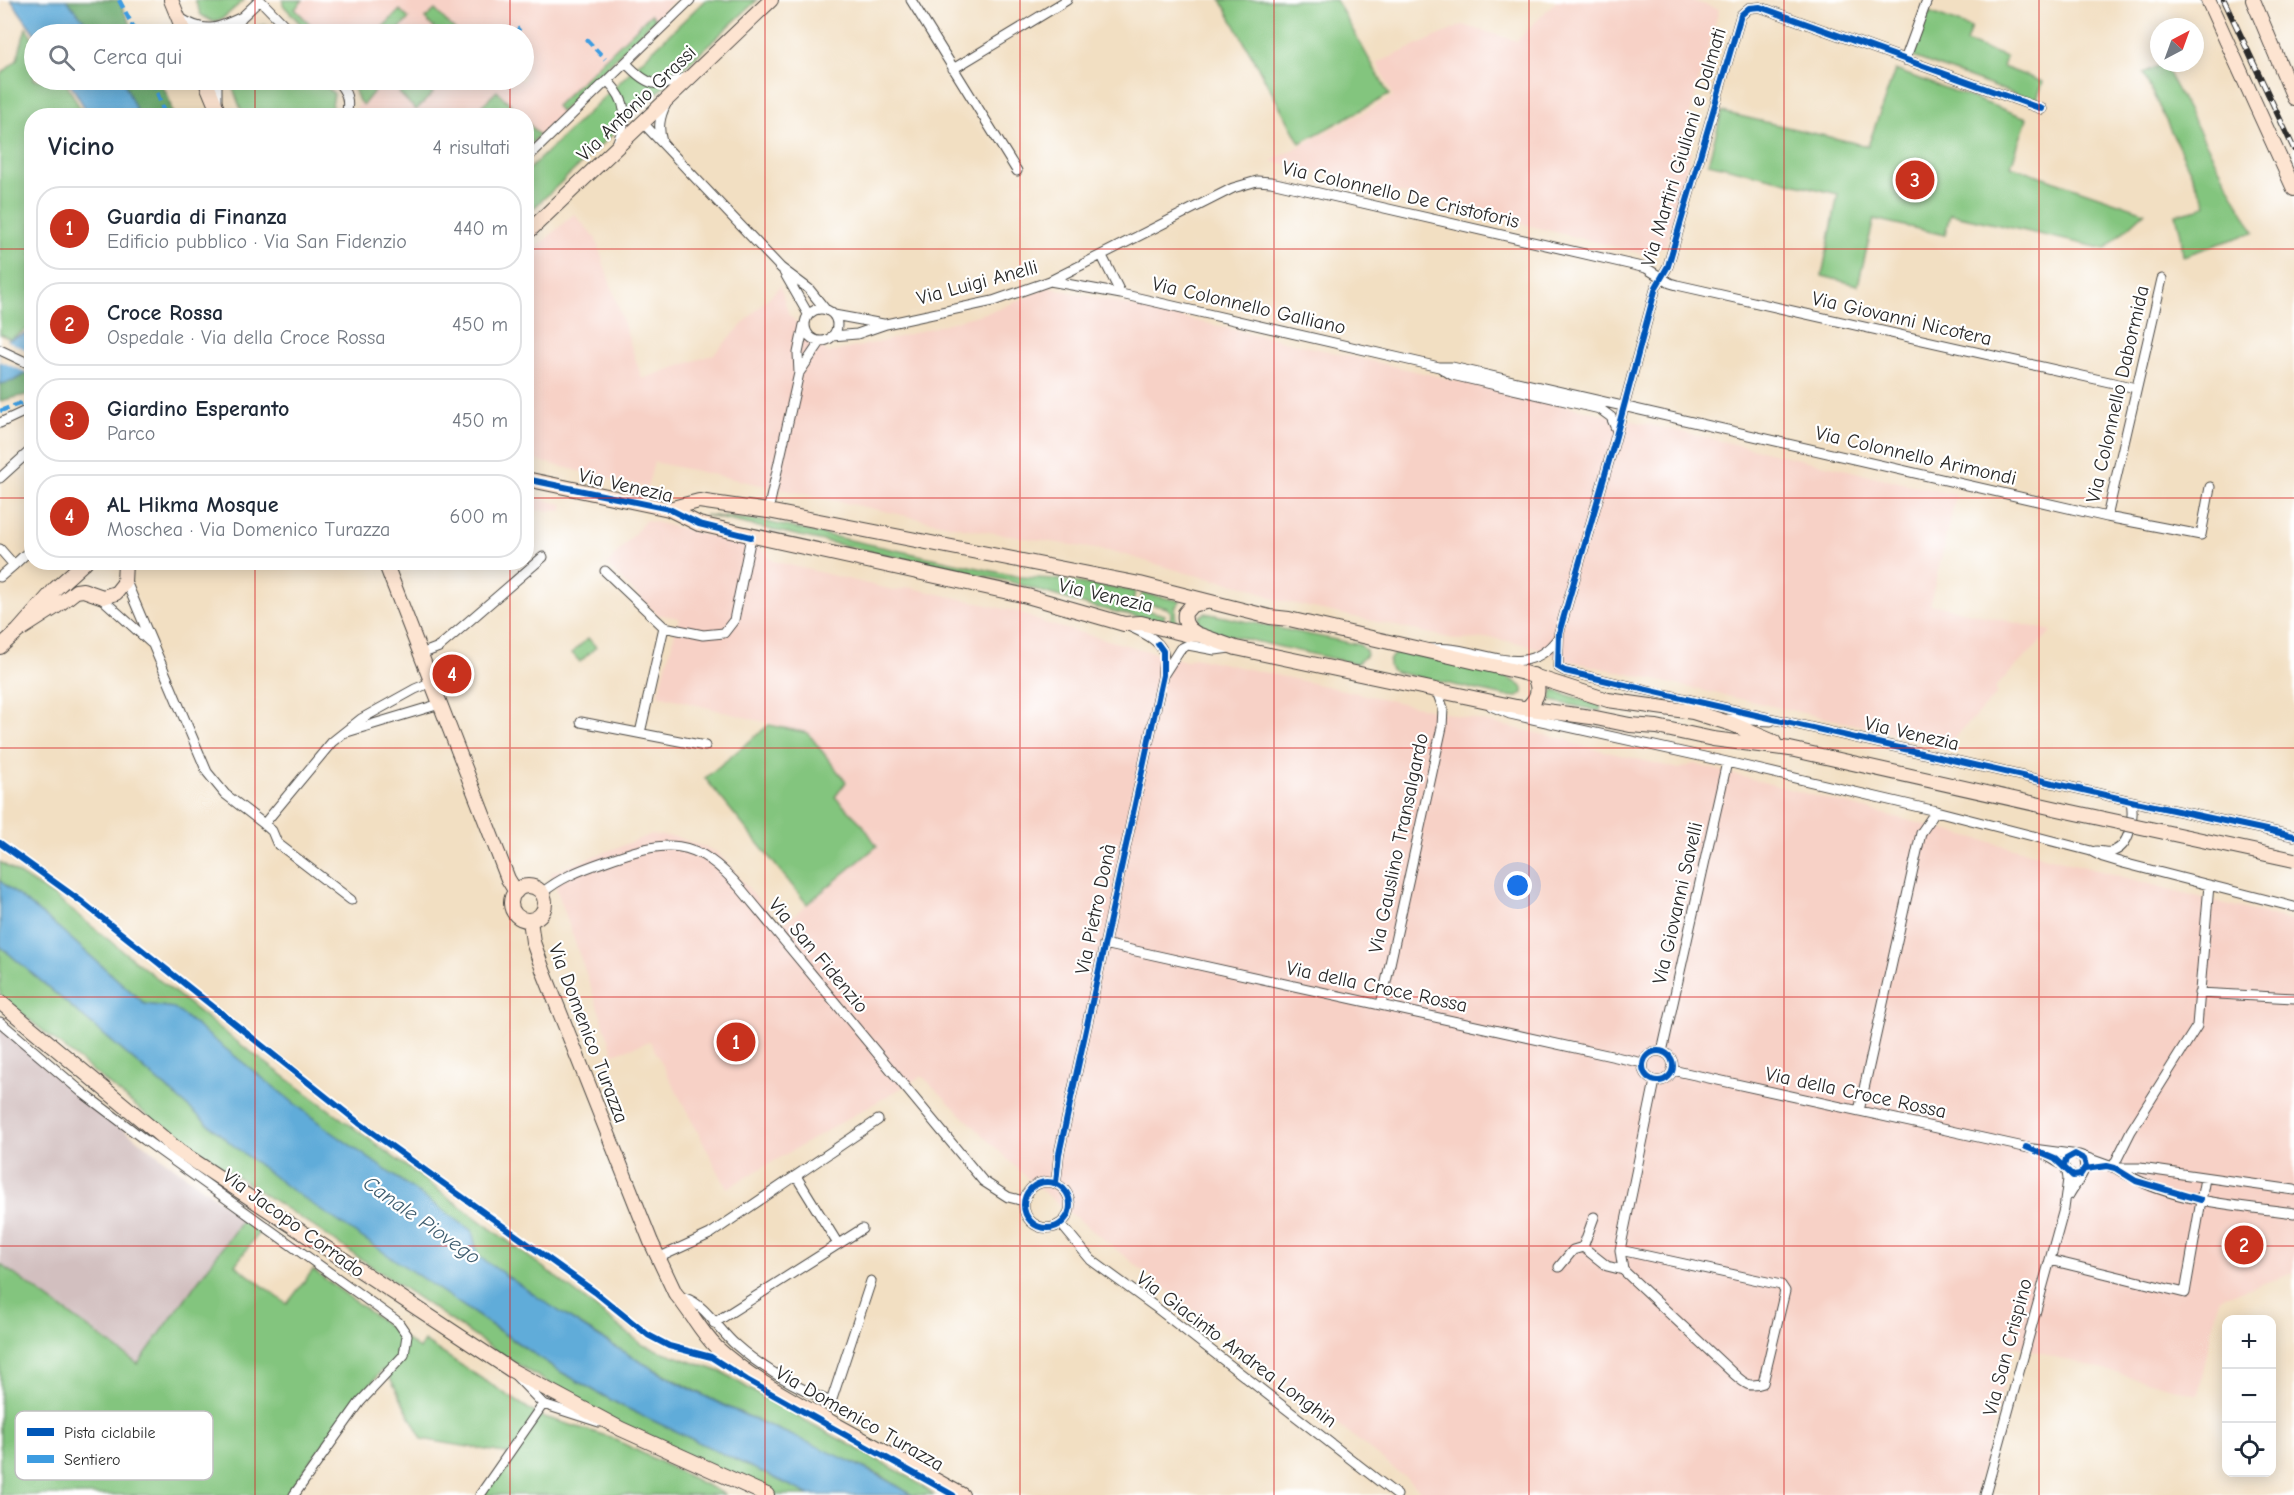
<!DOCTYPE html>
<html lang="it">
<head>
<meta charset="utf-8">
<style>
  :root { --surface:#fff; --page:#f6f6f7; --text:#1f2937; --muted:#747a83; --line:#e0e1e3; --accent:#c8321e }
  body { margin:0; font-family:"Comic Neue",sans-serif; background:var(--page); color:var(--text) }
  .controls { position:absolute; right:18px; bottom:18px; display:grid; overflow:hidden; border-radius:12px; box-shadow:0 3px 15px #0003 }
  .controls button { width:54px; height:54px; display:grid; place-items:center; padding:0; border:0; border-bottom:2px solid var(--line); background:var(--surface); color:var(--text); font:30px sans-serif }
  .compass { position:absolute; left:2150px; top:18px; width:54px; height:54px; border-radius:50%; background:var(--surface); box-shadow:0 3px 15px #0003; rotate:41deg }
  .you { position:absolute; left:1518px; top:886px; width:21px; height:21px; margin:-15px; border:4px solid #fff; border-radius:50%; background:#1a73e8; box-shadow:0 0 0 9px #1a73e833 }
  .badge { display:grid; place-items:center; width:39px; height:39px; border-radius:50%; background:var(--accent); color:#fff; font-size:20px; font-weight:700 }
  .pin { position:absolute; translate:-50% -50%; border:3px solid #fff; box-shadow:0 2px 6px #0006 }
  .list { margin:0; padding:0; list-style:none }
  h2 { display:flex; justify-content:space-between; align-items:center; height:78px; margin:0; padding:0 24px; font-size:26px }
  h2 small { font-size:20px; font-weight:400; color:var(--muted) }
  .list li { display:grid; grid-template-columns:39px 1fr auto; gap:18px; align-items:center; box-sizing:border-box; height:84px; margin:0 12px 12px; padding:0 12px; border:2px solid var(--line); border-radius:24px }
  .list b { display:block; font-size:22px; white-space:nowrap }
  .list p { margin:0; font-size:20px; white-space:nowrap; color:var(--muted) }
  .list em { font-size:20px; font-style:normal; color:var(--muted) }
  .icon { flex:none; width:33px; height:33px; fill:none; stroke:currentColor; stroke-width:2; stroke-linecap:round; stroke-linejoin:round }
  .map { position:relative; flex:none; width:2294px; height:1495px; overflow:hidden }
  .search { position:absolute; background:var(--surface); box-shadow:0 3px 15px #0003; left:24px; top:24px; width:510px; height:66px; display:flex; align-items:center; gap:15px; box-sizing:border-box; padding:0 21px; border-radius:33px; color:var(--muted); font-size:22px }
  .panel { position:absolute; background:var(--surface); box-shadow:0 3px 15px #0003; left:24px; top:108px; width:510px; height:462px; border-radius:24px }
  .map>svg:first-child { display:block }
</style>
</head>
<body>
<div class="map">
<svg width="2294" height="1495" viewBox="0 0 2294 1495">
  <rect width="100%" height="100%" fill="#fff"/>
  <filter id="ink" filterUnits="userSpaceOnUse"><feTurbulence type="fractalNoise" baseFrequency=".0167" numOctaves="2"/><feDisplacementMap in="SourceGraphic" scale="12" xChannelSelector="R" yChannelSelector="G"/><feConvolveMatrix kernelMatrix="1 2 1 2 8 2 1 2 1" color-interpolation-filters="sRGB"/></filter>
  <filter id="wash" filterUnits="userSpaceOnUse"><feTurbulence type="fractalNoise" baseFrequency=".008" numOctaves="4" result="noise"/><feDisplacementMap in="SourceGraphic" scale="24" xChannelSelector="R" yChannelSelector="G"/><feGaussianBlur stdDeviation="1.35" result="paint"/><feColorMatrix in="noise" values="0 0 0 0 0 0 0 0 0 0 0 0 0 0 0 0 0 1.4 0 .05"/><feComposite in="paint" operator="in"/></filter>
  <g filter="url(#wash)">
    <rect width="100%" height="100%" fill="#f2dfc2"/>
    <path fill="#f7d1c6" d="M 283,0 L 674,0 L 527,148 L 526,116 L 354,115 L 359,101 L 351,80 L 524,80 L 524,34 L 310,34 Z
      M 1557,0 L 1689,0 L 1719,9 L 1681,147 L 1691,151 L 1667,243 L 1647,255 L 1271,161 L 1393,97 L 1377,63 L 1463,25 L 1517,41 Z
      M 574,214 L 595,237 L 642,379 L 714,354 L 780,286 L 789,315 L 828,353 L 885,341 L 999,309 L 1048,287 L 1956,495 L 1930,604 L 2052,631 L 1996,686 L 1996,695 L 1947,745 L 1570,661 L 1528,645 L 1493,638 L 1459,640 L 1277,600 L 1249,587 L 1190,574 L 1115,552 L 963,528 L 654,462 L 647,488 L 527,458 L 526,257 Z
      M 527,497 L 563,504 L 562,511 L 527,510 Z
      M 646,520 L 759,547 L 773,561 L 897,591 L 908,587 L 1018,612 L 1044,623 L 1186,661 L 1194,657 L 1568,740 L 1574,744 L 1679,769 L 1694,764 L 2294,922 L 2294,1273 L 2219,1298 L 2198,1395 L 2014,1346 L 1975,1495 L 1427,1495 L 1032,1183 L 922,1076 L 727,1188 L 650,1041 L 614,1054 L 551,873 L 650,835 L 676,837 L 717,852 L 781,926 L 877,846 L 863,825 L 835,797 L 808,733 L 658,695 L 679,618 L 657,614 L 607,565 Z"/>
    <path fill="#d2bfbf" d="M 0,1027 L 72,1091 L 243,1218 L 138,1364 L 0,1264 Z"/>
    <path fill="#83c57e" stroke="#577854" stroke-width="1.5" d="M 195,0 L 244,0 L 223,18 L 213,22 L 201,15 Z
      M 283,0 L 303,0 L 295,9 L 320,34 L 310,34 L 283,5 Z
      M 705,0 L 757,0 L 527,214 L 527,171 Z
      M 1221,0 L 1336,0 L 1389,95 L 1300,143 Z
      M 400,10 L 409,19 L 394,34 L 383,34 L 379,31 Z
      M 435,10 L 456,31 L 453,34 L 440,34 L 425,19 Z
      M 1929,12 L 1971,28 L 1966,42 L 2006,57 L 2003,67 L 2043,82 L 2036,102 L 1913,57 Z
      M 651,14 L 655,19 L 561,112 L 556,106 Z
      M 265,25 L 274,34 L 243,34 L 249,28 Z
      M 26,28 L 34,40 L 34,80 L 64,80 L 84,115 L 32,116 L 31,327 L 10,339 L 0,334 L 0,75 L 17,60 Z
      M 2163,64 L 2254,232 L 2183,256 L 2181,235 L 2176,214 L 2199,209 L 2206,204 L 2143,73 Z
      M 1895,70 L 2027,118 L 2011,166 L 2145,212 L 2105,249 L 1950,214 L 1945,235 L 1874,219 L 1858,285 L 1822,276 L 1838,194 L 1708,163 L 1722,112 L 1868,146 Z
      M 230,80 L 319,80 L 334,94 L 330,116 L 243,115 Z
      M 351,80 L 365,80 L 375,90 L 363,105 L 359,101 Z
      M 413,80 L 420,80 L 433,93 L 416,110 L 399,93 Z
      M 497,91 L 521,115 L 472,115 Z
      M 527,122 L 539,135 L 527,148 Z
      M 704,515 L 762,521 L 1020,577 L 1052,579 L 1133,591 L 1135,592 L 1133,601 L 1138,608 L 1165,615 L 1162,622 L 1089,606 L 1008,581 Z
      M 1142,593 L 1180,601 L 1175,608 L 1176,624 L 1170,623 L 1171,612 L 1167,608 L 1141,602 Z
      M 1205,613 L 1360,645 L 1366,651 L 1367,655 L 1356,664 L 1228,635 L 1209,629 L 1199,622 L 1199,617 Z
      M 588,638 L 596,647 L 580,662 L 572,653 Z
      M 1399,652 C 1426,658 1507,669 1523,688 L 1523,693 L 1518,697 L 1505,696 L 1395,672 C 1384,666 1389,656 1399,652 Z
      M 1553,690 L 1601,706 L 1600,711 L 1551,701 Z
      M 769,725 L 808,733 L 846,782 L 835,797 L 863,825 L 877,846 L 807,904 L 705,778 Z
      M 0,862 L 55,897 L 232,1038 L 548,1271 L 643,1345 L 724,1373 L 764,1398 L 909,1477 L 934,1495 L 912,1495 L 880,1475 L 719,1403 L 639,1361 L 550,1306 L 478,1256 L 472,1231 L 323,1126 L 174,1008 L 145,1004 L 60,929 L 0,881 Z
      M 0,946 L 234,1146 L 502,1333 L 561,1372 L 620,1405 L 810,1495 L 773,1495 L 620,1426 L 502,1355 L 308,1223 L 164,1129 L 0,996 Z
      M 243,1219 L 260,1231 L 235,1265 L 287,1304 L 313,1270 L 419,1349 L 424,1341 L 538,1415 L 610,1437 L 726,1495 L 482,1495 L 510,1454 L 422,1439 L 390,1378 L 382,1370 L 336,1427 L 286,1495 L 0,1495 L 0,1264 L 138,1364 Z"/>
    <path fill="#6aaa6d" stroke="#4a6a4c" stroke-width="1.5" d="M 66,0 L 118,0 L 136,34 L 94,34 L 84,20 Z
      M 123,80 L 159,80 L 168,96 L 173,115 L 138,115 Z
      M 31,371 L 31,394 L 0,401 L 0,384 L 13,381 Z"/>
    <path fill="#61acd9" stroke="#466c82" stroke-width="1.5" d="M 11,0 L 66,0 L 84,20 L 94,34 L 35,34 Z
      M 68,80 L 123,80 L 138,115 L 89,115 Z
      M 31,332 L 31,371 L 13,381 L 0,384 L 0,343 Z
      M 0,881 L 60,929 L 145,1004 L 174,1008 L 323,1126 L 472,1231 L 478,1256 C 555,1310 634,1363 719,1403 C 783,1434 851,1457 912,1495 L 810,1495 L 620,1405 L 561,1372 L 290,1189 L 234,1146 L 0,946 Z"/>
    <path fill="#f2dfc2" d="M 4,339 L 31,352 L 32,375 L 0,361 L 0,340 Z"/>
  </g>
  <g filter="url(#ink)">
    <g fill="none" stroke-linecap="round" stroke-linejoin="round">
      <g stroke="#494642" stroke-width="11">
        <path id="street" d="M 260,0 L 293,34
          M 911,0 L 1017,171
          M 180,18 C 205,34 217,29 242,17
          M 230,34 L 242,17 L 260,0
          M 1905,60 L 1927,0
          M 626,63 C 647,86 658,89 687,77
          M 953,69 L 1067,0
          M 336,80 C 347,91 350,101 346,116
          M 608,81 C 628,102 628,117 617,144
          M 217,102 L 217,80
          M 2042,109 L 1760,7 L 1749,8 L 1741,15 L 1668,266 L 1656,287 L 1613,447 L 1559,633 L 1558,667 L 1565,671 L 1612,682 L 2131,801 L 2294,836
          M 643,123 L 781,268 L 809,289 L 825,309
          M 662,142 C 658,128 659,118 666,104
          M 526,159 L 690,0
          M 1102,256 L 1121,294
          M 784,272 L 808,314
          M 1050,281 L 1121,294 L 1439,367 L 1452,367 L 2107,517 L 2201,535 L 2210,487
          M805 325a16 16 0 1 1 32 0a16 16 0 1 1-32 0Z
          M 834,315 L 883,324
          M 832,336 L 857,334 L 886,324 L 993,301 L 1050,281 L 1233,188 L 1257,181 L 1271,182 L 1646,268 L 1670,283 L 1677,285 L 2136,388
          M 0,350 L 32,365
          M 1441,368 L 1452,375 L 1600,409 L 1611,417 L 1617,431
          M 799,373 L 821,341
          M 0,423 L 32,408
          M 0,478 L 32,449
          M 768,511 L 799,373 L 798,353 L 804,325
          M 2107,517 L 2162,279
          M 0,549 L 14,565 L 0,577
          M 14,565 L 29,551
          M 605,571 L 664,627
          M 125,579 L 207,772 L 225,794 L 264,824 L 332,742 L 361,719 L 415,689 L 432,682
          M 99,596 L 151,643
          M 1430,649 C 1478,643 1524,685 1558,638
          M 421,654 L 439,647 L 543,557
          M 1164,674 L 1180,649 L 1188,645 L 1215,650 L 1230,648
          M 1491,706 L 1510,714 L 1727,762 L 1936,811 L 2091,851 L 2103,857 L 2123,863 L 2294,907
          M 1728,719 L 1771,721
          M 581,722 L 705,746
          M 347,732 L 440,704
          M 640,733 L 664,627 L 703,635 L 724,633 L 734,620 L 751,537
          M 264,824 L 272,831 L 277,843 L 351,900
          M 2096,851 C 2101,851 2107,853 2111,852 C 2131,847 2134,817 2131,801
          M 542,893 C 560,878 580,870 603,862 C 667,839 695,835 742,890 L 983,1181 L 1008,1197 L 1024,1201
          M 1104,944 L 1643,1063
          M 2199,993 L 2294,998
          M 1381,1005 L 1442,727 L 1443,708 L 1436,689
          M 0,1022 L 83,1093 L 145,1140 L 398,1322 L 407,1335 L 404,1355 L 360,1402 L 294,1495
          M1643 1066a15 15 0 1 1 30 0a15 15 0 1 1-30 0Z
          M 1662,1052 L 1727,762
          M 1672,1070 L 2033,1149 L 2079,1155 L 2115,1168 L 2140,1168 L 2294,1190
          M 1859,1111 L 1921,833 L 1936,811
          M 2044,1154 L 2064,1166 L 2067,1172 L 2072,1175
          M 2113,1167 L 2131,1131 L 2197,1026 L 2209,885
          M 2117,1169 C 2169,1202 2235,1205 2294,1213
          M 796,1176 L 838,1244
          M1024 1205a23 23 0 1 1 46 0a23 23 0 1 1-46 0Z
          M 1056,1183 L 1059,1154 L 1163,675 C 1162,668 1165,659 1163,652 C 1158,637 1137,631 1125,624
          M 2069,1195 C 2075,1183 2091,1169 2082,1157
          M 1061,1224 L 1091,1260 L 1154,1306 L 1397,1495
          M 1583,1247 L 1594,1217
          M 1620,1250 L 1781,1285 L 1785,1291 L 1763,1383 C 1750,1388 1745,1384 1735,1375 L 1623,1270 Z
          M 1620,1250 L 1655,1081
          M 658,1258 L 710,1234 L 878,1120
          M 2050,1260 L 2185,1293 L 2205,1178
          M 1559,1267 L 1573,1250 L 1583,1247 L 1607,1266 L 1623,1270
          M 681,1299 L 685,1298 C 704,1303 721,1333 736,1345 C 763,1369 798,1388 831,1402 L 871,1281
          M 714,1323 L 862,1229
          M 516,1376 L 543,1404 L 599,1422
          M 480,1495 L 543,1404
          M 1985,1495 L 2064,1209 L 2068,1179 L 2067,1172"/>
      </g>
      <g stroke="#494642" stroke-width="16">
        <path id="secondary" d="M 171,0 L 185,34
          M 2208,0 L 2294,189
          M 2253,0 L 2294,98
          M 205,80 L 220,116
          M 526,234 L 771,0
          M 526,479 L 669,509 L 699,524 L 1027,596 L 1124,624 L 1141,623 L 1185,634 L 1200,635 L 1236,648 L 1516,707 L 1591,717 L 1630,725 L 1657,727 L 1713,739 L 1790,749 L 2067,811
          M 669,509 L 699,501 L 768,511 L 1140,584 L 1270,617 L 1289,619 L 1524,673 L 1608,700 L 1693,712 L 1732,724 L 1774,742
          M 385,562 L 508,879 L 516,892
          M 18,631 L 57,606 L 76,591 L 83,590 L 103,597 L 116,593 L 124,583 L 125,562
          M 1199,635 C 1189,630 1183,624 1185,613 L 1192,605 L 1207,602
          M 0,647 L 18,631 L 56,588 L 85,562
          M 1527,708 C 1538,698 1541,689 1533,675
          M511 903a17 17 0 1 1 34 0a17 17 0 1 1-34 0Z
          M 530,920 L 533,942 L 543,970 L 651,1242 L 675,1293 C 690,1310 700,1331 716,1347 C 749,1378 792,1400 831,1422 C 875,1446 919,1471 962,1495
          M 0,1002 L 179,1151 L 511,1370 L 621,1429 L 767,1495"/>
      </g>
      <use href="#street" stroke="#fff" stroke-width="9"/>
      <use href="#secondary" stroke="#fde4d1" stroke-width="14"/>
      <g stroke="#2b2b2b" stroke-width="6">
        <path id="rail" d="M 2224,0 L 2294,149"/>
      </g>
      <use href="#rail" stroke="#fff" stroke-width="4" stroke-dasharray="11" stroke-linecap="butt"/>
      <g stroke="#494642" stroke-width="16" stroke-linecap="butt">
        <path id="secondary-bridge" d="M 2067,811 L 2294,860"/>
      </g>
      <use href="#secondary-bridge" stroke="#fde4d1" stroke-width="14"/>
      <path stroke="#3d9ce1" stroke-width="4.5" stroke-dasharray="9 4.5" stroke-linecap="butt" d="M 119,0 L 137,34
        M 513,34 L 520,28
        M 586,39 L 605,59
        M 153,80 L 165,116
        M 0,411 L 32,399"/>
      <g stroke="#fff" stroke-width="10">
        <path id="cycleway" d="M 2042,109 L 1760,7 L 1749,8 L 1741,15 L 1668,266 L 1656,287 L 1613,447 L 1559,633 L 1558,667 L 1565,671 L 1612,682 L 2131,801 L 2294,836
          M 526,479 L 669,509 L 699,524 L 751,537
          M 0,843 L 82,902 L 359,1123 L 595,1292 L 648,1335 L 669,1346 L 711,1357 L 747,1380 L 953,1495
          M1643 1066a15 15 0 1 1 30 0a15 15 0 1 1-30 0Z
          M 2026,1147 L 2055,1159 L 2073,1176 L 2080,1175 L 2086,1166 L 2084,1159 L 2075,1154 L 2066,1159 L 2064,1166
          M 2085,1169 L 2107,1166 L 2115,1168 L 2136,1181 L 2201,1200
          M1024 1205a23 23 0 1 1 46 0a23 23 0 1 1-46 0Z
          M 1056,1183 L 1059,1154 L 1163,675 L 1163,651 L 1158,644"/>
      </g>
      <use href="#cycleway" stroke="#0057b8" stroke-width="6"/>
    </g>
  </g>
  <path fill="none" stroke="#d62828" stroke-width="1.5" stroke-opacity="0.55" d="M 255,0 L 255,34M 510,0 L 510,34M 765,0 L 765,1495M 1020,0 L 1020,1495M 1274,0 L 1274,1495M 1529,0 L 1529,1495M 1784,0 L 1784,1495M 2039,0 L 2039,1495M 255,80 L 255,116M 510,80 L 510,116M 0,249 L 32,249M 526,249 L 2294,249M 0,498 L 32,498M 526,498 L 2294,498M 255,562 L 255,1495M 510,562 L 510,1495M 0,748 L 2294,748M 0,997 L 2294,997M 0,1246 L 2294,1246"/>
  <g text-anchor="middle" stroke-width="4.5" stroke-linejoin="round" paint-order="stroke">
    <g font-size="20" fill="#2b2b2b" stroke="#fff">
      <text transform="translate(636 103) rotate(-44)" y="7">Via Antonio Grassi</text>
      <text transform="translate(1683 147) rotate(-73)" y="7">Via Martiri Giuliani e Dalmati</text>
      <text transform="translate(1401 194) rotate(13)" y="7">Via Colonnello De Cristoforis</text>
      <text transform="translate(977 282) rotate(-15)" y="7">Via Luigi Anelli</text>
      <text transform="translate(1249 305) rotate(13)" y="7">Via Colonnello Galliano</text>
      <text transform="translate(1902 318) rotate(13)" y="7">Via Giovanni Nicotera</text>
      <text transform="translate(2117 394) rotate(-77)" y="7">Via Colonnello Dabormida</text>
      <text transform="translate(1916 455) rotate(13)" y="7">Via Colonnello Arimondi</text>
      <text transform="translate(626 485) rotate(13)" y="7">Via Venezia</text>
      <text transform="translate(1106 595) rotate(13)" y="7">Via Venezia</text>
      <text transform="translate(1912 733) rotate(13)" y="7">Via Venezia</text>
      <text transform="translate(1398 843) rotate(-78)" y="7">Via Gauslino Transalgardo</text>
      <text transform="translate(1677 903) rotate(-77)" y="7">Via Giovanni Savelli</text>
      <text transform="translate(1095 909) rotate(-78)" y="7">Via Pietro Donà</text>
      <text transform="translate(819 955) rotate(50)" y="7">Via San Fidenzio</text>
      <text transform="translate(1377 986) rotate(12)" y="7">Via della Croce Rossa</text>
      <text transform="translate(589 1033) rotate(69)" y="7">Via Domenico Turazza</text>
      <text transform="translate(1856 1092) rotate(12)" y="7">Via della Croce Rossa</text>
      <text transform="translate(294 1223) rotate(36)" y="7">Via Jacopo Corrado</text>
      <text transform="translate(2007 1347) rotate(-75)" y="7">Via San Crispino</text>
      <text transform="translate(1237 1349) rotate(37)" y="7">Via Giacinto Andrea Longhin</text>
      <text transform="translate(860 1418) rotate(30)" y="7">Via Domenico Turazza</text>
    </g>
    <g font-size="21" font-style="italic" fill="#415f71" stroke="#fff">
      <text transform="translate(422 1220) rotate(35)" y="7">Canale Piovego</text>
    </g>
  </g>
  <rect x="15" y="1411" width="198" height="69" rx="9" fill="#fff" stroke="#bfbfbf" stroke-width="1.5"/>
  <rect x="27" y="1428" width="27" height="8" fill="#0057b8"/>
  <rect x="27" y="1455" width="27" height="8" fill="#3d9ce1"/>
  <g font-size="16" fill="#2b2b2b">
    <text x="64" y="1438">Pista ciclabile</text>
    <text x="64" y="1465">Sentiero</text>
  </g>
</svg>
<div class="controls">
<button>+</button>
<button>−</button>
<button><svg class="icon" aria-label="locate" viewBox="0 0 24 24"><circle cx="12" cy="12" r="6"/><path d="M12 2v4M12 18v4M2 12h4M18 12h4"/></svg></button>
</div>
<svg class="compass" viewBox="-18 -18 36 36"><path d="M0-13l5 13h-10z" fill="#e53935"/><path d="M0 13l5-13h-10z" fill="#747a83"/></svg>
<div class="you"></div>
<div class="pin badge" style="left:736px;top:1042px">1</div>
<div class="pin badge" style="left:2244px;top:1245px">2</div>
<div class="pin badge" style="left:1915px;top:180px">3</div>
<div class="pin badge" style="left:452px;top:674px">4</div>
<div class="search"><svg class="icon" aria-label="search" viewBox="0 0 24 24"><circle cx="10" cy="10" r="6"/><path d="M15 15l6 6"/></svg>Cerca qui</div>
<section class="panel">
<h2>Vicino<small>4 risultati</small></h2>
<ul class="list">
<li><span class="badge">1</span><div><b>Guardia di Finanza</b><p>Edificio pubblico · Via San Fidenzio</p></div><em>440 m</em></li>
<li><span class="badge">2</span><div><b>Croce Rossa</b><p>Ospedale · Via della Croce Rossa</p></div><em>450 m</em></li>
<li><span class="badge">3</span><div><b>Giardino Esperanto</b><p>Parco</p></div><em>450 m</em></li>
<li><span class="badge">4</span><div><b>AL Hikma Mosque</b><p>Moschea · Via Domenico Turazza</p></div><em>600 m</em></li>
</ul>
</section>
</div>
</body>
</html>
